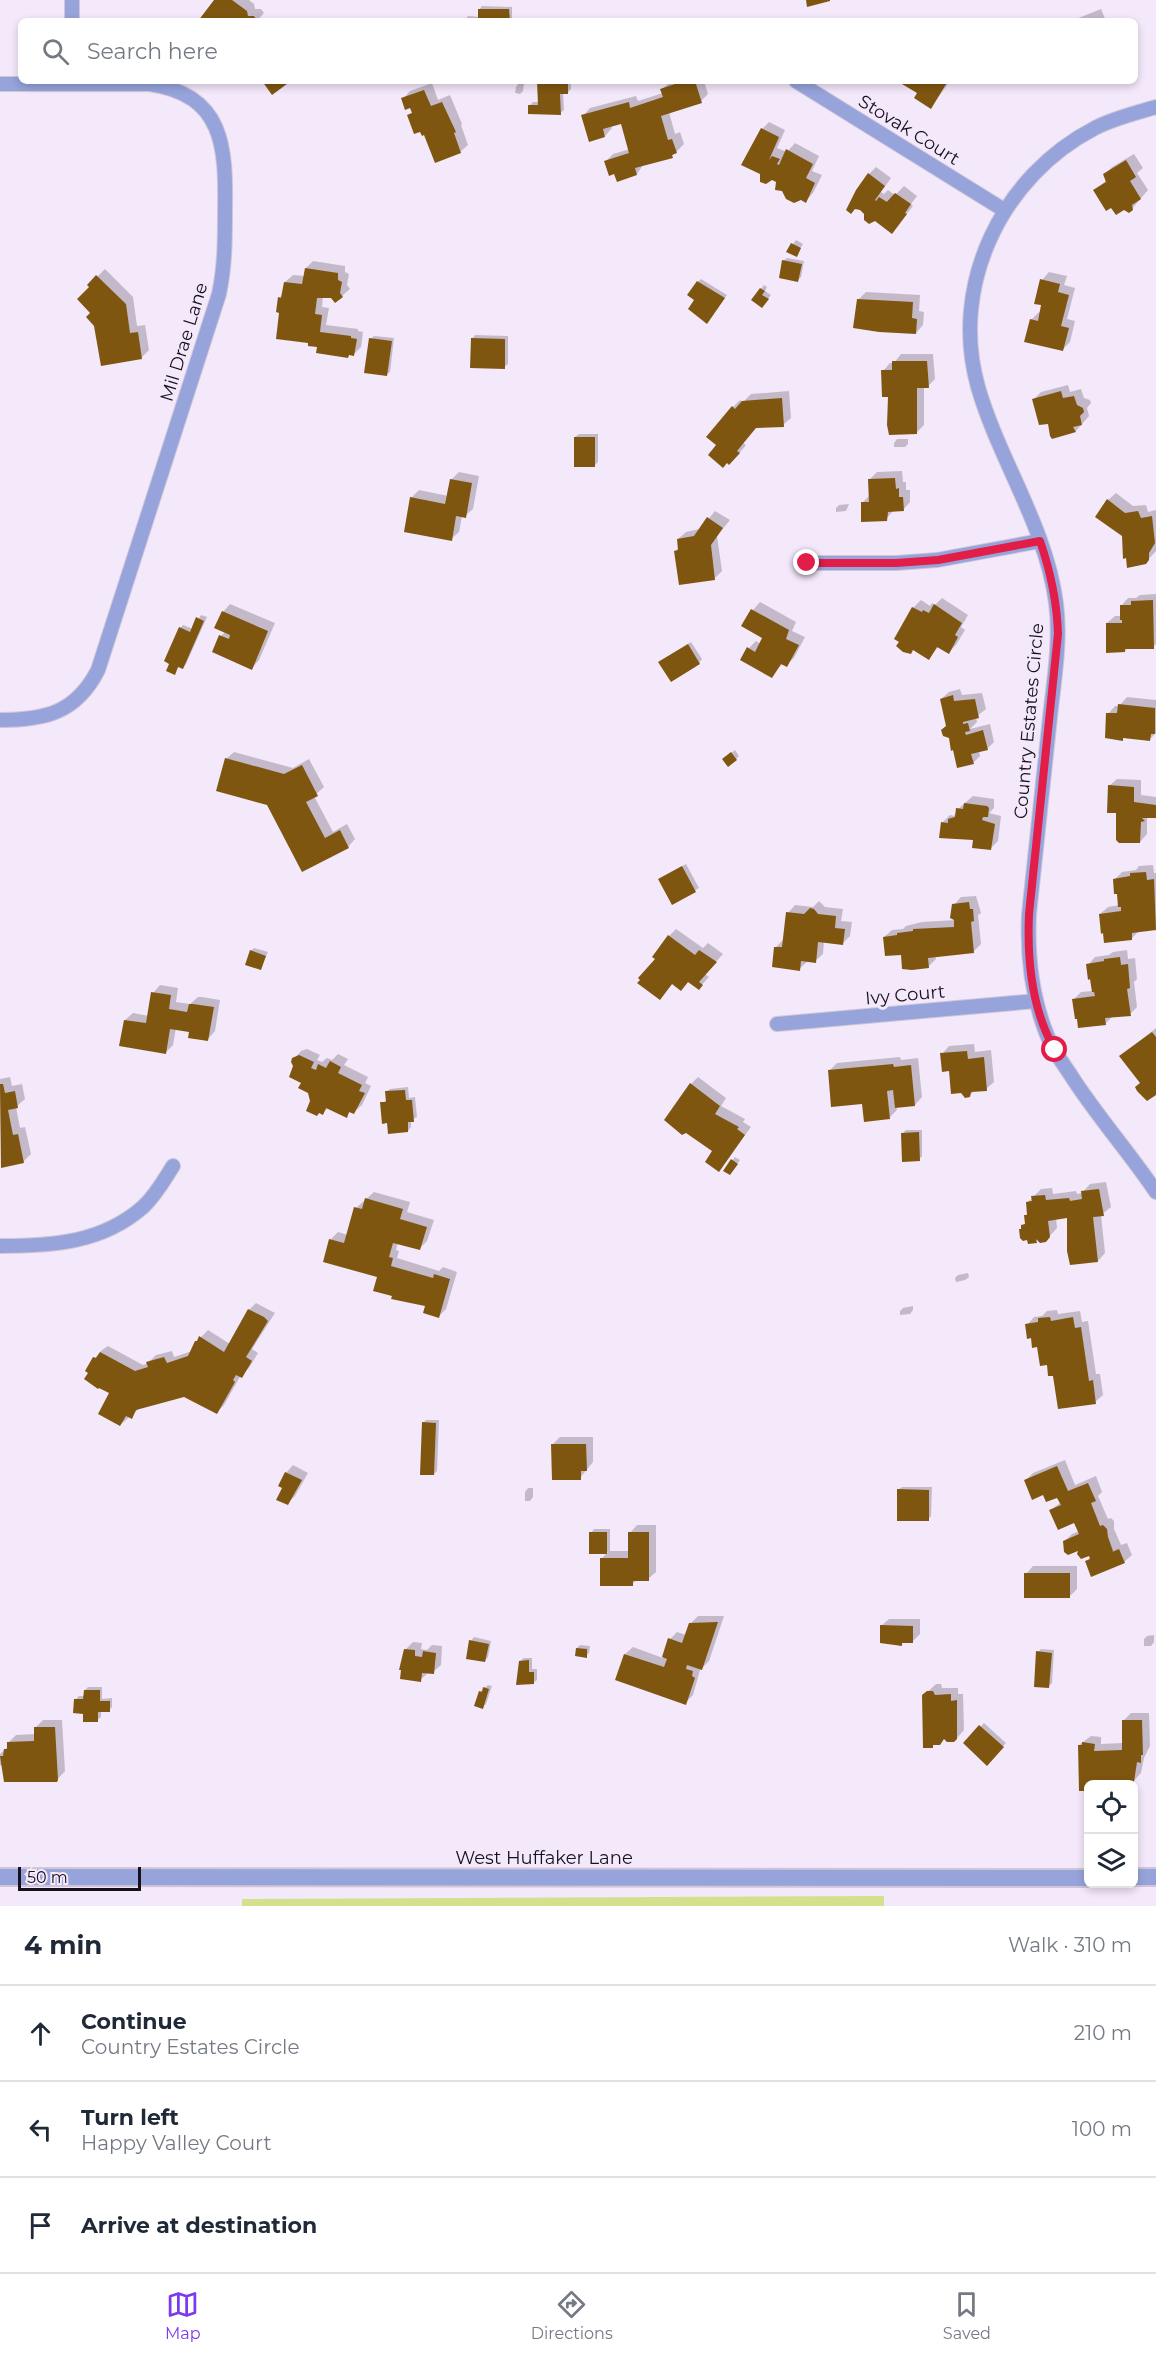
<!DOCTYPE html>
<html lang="en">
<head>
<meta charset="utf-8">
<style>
  :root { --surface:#fff; --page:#f2f2f3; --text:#1f2937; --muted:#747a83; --line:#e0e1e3; --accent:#7c3aed }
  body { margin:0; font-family:Montserrat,sans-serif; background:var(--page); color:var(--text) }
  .controls { position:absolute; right:18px; bottom:18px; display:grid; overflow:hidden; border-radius:9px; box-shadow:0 3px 9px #0003 }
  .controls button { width:54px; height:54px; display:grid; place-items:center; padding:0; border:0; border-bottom:2px solid var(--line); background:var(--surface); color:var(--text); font:30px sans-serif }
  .scale { position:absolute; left:18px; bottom:15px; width:123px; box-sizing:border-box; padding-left:6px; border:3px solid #18111c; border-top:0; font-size:16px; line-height:21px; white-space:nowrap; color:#18111c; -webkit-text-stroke:4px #f4e8fb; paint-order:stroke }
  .stop { position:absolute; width:18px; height:18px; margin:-14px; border:4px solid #e11d48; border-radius:50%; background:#fff }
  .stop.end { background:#e11d48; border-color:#fff; box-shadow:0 2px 6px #0008 }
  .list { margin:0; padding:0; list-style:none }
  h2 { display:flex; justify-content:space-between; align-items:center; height:78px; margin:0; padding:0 24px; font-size:26px }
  h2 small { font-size:20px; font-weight:400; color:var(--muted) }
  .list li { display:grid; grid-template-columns:39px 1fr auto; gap:18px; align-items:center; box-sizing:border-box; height:96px; padding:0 24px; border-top:2px solid var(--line) }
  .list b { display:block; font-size:22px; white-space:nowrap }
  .list p { margin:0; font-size:20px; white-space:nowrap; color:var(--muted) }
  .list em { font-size:20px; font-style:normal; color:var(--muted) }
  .icon { flex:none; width:33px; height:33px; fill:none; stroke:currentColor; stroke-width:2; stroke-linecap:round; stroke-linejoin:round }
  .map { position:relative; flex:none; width:1156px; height:1906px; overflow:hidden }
  .search { position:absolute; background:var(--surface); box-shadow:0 3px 9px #0003; left:18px; right:18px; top:18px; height:66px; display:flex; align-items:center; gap:15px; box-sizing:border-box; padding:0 21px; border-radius:9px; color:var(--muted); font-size:22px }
  .sheet { height:366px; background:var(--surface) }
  nav { display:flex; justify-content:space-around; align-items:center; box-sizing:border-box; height:84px; border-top:2px solid var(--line); background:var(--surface); font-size:16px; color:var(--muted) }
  nav a { display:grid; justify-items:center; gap:3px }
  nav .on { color:var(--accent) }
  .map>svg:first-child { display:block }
</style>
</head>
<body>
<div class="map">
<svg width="1156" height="1906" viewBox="0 0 1156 1906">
  <rect width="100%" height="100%" fill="#f4e8fb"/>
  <path fill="#d3e08c" d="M 884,1896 L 884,1906 L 242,1906 L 242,1899 Z"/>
  <path fill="#0003" d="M 216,0 L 249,0 L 254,4 L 255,9 L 261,9 L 264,13 L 257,21 L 200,21 Z
    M 482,6 L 512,7 L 512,21 L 465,21 L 468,16 L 479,17 L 479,10 Z
    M 1101,9 L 1106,21 L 1074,21 L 1076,19 Z
    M 539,81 L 571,81 L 571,89 L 568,92 L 563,92 L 564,110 L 560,113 L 529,106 L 533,102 L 539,102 Z
    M 672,81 L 704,81 L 708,94 L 701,101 L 669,112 L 675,134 L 680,132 L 684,144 L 672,156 L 643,165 L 637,174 L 606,161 L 613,154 L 630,149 L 622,122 L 611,125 L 612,128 L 605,136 L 583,116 L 590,108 L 636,96 L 638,101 L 663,93 L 662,89 Z
    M 900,81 L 950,81 L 931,107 L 919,93 Z
    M 432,83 L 438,100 L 450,95 L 462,124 L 461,125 L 468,145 L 460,152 L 425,133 L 409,115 L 413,112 L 411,106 L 403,99 L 410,91 Z
    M 519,83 L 524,84 L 523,91 L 520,94 L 515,93 L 516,87 Z
    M 769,122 L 785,130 L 777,148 L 787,152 L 795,143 L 819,156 L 812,171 L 822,175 L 813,193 L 806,201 L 777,189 L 777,181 L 772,179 L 762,129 Z
    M 1134,154 L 1143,168 L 1137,173 L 1148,190 L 1132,209 L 1095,190 L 1107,180 L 1104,175 L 1112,167 Z
    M 876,167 L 891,178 L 881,192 L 884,194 L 888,190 L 895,195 L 904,186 L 917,196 L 911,204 L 913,206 L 892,232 L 875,220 L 869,174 Z
    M 796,240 L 803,244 L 796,255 L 788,251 Z
    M 787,258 L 804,261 L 801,277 L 798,280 L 783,261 Z
    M 313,261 L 345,266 L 345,272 L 349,274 L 347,285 L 350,289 L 342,296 L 323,296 L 322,307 L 329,308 L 326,325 L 358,329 L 358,331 L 363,332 L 361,347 L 354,354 L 319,345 L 281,311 L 279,298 L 283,294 L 285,282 L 293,275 L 304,276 L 306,268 Z
    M 105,269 L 133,297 L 137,326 L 145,325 L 149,350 L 141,358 L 92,313 L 91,287 L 89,285 Z
    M 1049,272 L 1067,276 L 1064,285 L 1075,288 L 1067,319 L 1075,321 L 1070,342 L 1063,349 L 1031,320 L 1039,312 L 1041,313 L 1042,280 Z
    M 701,279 L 727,295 L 710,318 L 696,299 L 698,282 Z
    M 764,285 L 767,287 L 765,291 L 771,295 L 765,303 L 753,300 Z
    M 866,292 L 920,295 L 919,311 L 924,312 L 923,325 L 916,333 L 858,300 Z
    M 475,335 L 508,336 L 508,364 L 504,367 L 472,339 Z
    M 374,336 L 394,338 L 390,372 L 386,375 L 371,339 Z
    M 901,354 L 933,354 L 935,379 L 928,386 L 924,386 L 924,425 L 917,432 L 890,396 L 883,371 L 890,363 L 894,363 Z
    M 1068,385 L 1070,392 L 1081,389 L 1084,398 L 1090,400 L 1091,403 L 1087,408 L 1089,416 L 1076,431 L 1053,437 L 1050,422 L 1034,399 L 1041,392 Z
    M 789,391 L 791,418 L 783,425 L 757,426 L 743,443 L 746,445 L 737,456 L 718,445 L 733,407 L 740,400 L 743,402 L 751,394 Z
    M 579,434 L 598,434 L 598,462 L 595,465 L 575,437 Z
    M 897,439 L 908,439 L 908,444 L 905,447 L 894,447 L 894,443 Z
    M 902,471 L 903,482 L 906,482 L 906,490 L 910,490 L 910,502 L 903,510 L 894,510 L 886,519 L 862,503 L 870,495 L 869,480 L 877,472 Z
    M 459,472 L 479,476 L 473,509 L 465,516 L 462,516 L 459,532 L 451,539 L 411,498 L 419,490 L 448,496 L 451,480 Z
    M 1116,493 L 1133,506 L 1146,505 L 1148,512 L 1156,510 L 1156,551 L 1145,563 L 1123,536 L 1108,500 Z
    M 849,504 L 846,511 L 836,512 L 836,508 L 839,505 Z
    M 715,511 L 730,520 L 717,536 L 722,571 L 714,579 L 676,551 L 679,547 L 678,539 L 686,532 L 700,529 Z
    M 1156,594 L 1156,644 L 1153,647 L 1128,648 L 1125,651 L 1107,623 L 1115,616 L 1121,616 L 1121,606 L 1128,598 L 1136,598 L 1140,595 Z
    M 942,598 L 968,615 L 961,627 L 965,630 L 956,645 L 949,652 L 939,646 L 929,658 L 913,608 L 921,600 L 930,606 L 932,603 L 935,605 Z
    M 760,602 L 796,622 L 792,631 L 805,637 L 794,658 L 786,665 L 783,663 L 772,676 L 749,648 L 756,641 L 761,644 L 764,637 L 743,626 L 753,610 Z
    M 230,604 L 275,623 L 259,660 L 252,668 L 221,636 L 226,631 L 223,612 Z
    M 201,615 L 207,617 L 186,664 L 183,667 L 179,666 L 174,673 L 180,628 L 183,625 L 193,629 Z
    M 691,642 L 702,659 L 699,663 L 664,659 Z
    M 960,689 L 962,695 L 982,693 L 986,709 L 976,717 L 977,722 L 970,729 L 990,724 L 994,742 L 987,749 L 979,751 L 980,756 L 973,763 L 948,726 L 941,699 L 949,692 Z
    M 1127,697 L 1156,700 L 1156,733 L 1149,740 L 1125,736 L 1122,739 L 1108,714 L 1115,706 L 1119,706 Z
    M 735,750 L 739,756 L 736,759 L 727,756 Z
    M 234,752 L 293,768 L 309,759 L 324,787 L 314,796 L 333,832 L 347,824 L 355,839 L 348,847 L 303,870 L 268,804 L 226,759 Z
    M 1117,779 L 1141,780 L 1141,795 L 1156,797 L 1156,816 L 1147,816 L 1147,834 L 1140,842 L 1117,812 L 1109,786 Z
    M 973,796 L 994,799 L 994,808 L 989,813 L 1001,816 L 998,841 L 991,848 L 942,823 L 950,815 L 954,816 L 958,809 Z
    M 686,864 L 699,888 L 673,903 L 660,879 Z
    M 1153,865 L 1154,873 L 1156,873 L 1156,929 L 1139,931 L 1132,938 L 1100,914 L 1108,907 L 1120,905 L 1114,880 L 1122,872 L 1136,870 L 1139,866 Z
    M 976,896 L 981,913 L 978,915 L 981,944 L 973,952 L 935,955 L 936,959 L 928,967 L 903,953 L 884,937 L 892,930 L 903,929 L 906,926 L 922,922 L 957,920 L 954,905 L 961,897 Z
    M 819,901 L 825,907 L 843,909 L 841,921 L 852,922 L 850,936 L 843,943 L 824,941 L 823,954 L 815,961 L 807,962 L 799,969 L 776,947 L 783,940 L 788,913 L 795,905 L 813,907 Z
    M 676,929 L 703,948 L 708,943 L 723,954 L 705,974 L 709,977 L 699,988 L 689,981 L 681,989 L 673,983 L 660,998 L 653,963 L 669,936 Z
    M 254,948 L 268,952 L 260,969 L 251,951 Z
    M 1127,950 L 1128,959 L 1135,958 L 1137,979 L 1134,982 L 1137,1007 L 1130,1014 L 1113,1016 L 1105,1024 L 1074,999 L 1081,992 L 1093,991 L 1088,965 L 1095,957 L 1109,955 L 1113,952 Z
    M 160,985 L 178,988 L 176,1002 L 190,1004 L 198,997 L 202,997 L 220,1000 L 215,1031 L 208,1039 L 191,1030 L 176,1028 L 173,1045 L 166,1052 L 125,1020 L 133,1013 L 149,1016 L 153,993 Z
    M 1156,1028 L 1156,1093 L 1141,1082 L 1121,1056 Z
    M 974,1044 L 975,1052 L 991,1050 L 994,1082 L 986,1089 L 975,1090 L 969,1096 L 942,1054 L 949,1046 Z
    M 307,1049 L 320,1055 L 317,1060 L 322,1062 L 327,1058 L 332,1060 L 338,1054 L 348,1059 L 344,1065 L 368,1077 L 365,1083 L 371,1086 L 362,1105 L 354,1112 L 351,1111 L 346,1116 L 329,1107 L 323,1113 L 312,1101 L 294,1059 L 301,1051 Z
    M 900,1057 L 901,1060 L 918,1058 L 922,1097 L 915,1105 L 896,1106 L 897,1110 L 889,1118 L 864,1102 L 829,1071 L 837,1063 Z
    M 10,1077 L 12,1086 L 22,1084 L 25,1099 L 16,1107 L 20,1128 L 25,1127 L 31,1154 L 23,1162 L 2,1166 L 0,1079 Z
    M 698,1077 L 726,1098 L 721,1106 L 745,1119 L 743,1122 L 751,1127 L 719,1170 L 714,1150 L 691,1084 Z
    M 408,1087 L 409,1098 L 415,1097 L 417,1117 L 411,1120 L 411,1127 L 408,1131 L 382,1103 L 388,1099 L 387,1092 L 390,1089 Z
    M 906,1130 L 922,1130 L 922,1156 L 919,1159 L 903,1133 Z
    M 735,1157 L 740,1160 L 733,1170 L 725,1170 Z
    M 1106,1182 L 1111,1207 L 1101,1215 L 1105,1253 L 1098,1261 L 1068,1217 L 1056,1218 L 1057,1228 L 1046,1240 L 1038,1239 L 1036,1241 L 1023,1227 L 1026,1222 L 1025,1216 L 1028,1213 L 1028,1202 L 1041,1189 L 1052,1188 L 1053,1194 L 1076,1191 L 1077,1194 L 1082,1193 L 1090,1184 Z
    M 374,1192 L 410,1202 L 407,1212 L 434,1220 L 427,1241 L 420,1248 L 398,1242 L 396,1250 L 399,1251 L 397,1258 L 439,1271 L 443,1267 L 457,1272 L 446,1309 L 439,1316 L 426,1305 L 393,1295 L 379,1276 L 330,1240 L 338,1232 L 348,1235 L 356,1208 Z
    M 968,1273 L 969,1277 L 965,1280 L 956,1282 L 955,1278 L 958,1275 Z
    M 256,1303 L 275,1313 L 252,1349 L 258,1353 L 249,1368 L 241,1375 L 224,1405 L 217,1412 L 184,1395 L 140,1408 L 120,1425 L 111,1393 L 95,1358 L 102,1350 L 108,1346 L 143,1365 L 148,1363 L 156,1355 L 172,1351 L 174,1357 L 192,1351 L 196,1342 L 208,1330 L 230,1344 L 249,1310 Z
    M 913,1306 L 913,1310 L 910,1314 L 900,1315 L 900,1311 L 903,1308 Z
    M 1057,1310 L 1058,1314 L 1080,1311 L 1082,1322 L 1088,1321 L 1096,1374 L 1100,1374 L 1103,1395 L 1095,1402 L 1054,1374 L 1027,1325 L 1034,1317 L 1042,1316 L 1047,1311 Z
    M 426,1420 L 439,1420 L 437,1471 L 434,1474 L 423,1423 Z
    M 560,1437 L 593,1437 L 593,1462 L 580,1478 L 553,1444 Z
    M 1065,1460 L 1075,1485 L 1096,1476 L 1102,1492 L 1098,1496 L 1108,1519 L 1111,1518 L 1114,1521 L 1114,1529 L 1121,1545 L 1127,1543 L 1132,1555 L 1124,1562 L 1086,1562 L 1091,1557 L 1080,1548 L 1065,1541 L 1072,1534 L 1079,1531 L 1075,1521 L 1051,1510 L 1061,1502 L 1058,1496 L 1044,1493 L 1026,1480 L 1033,1473 Z
    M 293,1465 L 308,1473 L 295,1496 L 287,1503 L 284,1487 L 286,1473 Z
    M 902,1487 L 932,1487 L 931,1516 L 928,1519 L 898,1490 Z
    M 528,1488 L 533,1488 L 533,1497 L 530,1501 L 525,1501 L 525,1492 Z
    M 637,1525 L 656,1525 L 656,1572 L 648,1579 L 637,1580 L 632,1584 L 602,1558 L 608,1552 L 591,1552 L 591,1533 L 594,1529 L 610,1529 L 610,1551 L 630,1551 L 630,1533 Z
    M 1033,1566 L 1077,1566 L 1077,1589 L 1070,1596 L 1026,1574 Z
    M 698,1616 L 724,1616 L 709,1661 L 700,1670 L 693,1695 L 685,1703 L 625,1654 L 633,1647 L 663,1658 L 670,1639 L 677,1632 L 686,1635 L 690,1624 Z
    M 889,1619 L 920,1619 L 920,1634 L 912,1642 L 904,1642 L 901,1644 L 881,1626 Z
    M 1154,1635 L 1154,1642 L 1151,1646 L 1144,1646 L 1144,1639 L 1147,1636 Z
    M 474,1637 L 491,1641 L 488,1657 L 485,1661 L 471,1641 Z
    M 413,1642 L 422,1643 L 421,1649 L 427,1650 L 432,1645 L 442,1646 L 441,1665 L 433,1672 L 429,1672 L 420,1680 L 405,1650 Z
    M 580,1645 L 590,1646 L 589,1653 L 586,1656 L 577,1648 Z
    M 1041,1649 L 1054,1650 L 1052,1683 L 1048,1687 L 1038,1652 Z
    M 524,1658 L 532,1658 L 532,1669 L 537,1669 L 537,1680 L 533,1683 L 520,1661 Z
    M 936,1684 L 941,1684 L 942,1688 L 958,1688 L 958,1694 L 963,1694 L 964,1730 L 957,1738 L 945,1738 L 932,1746 L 923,1696 Z
    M 488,1685 L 492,1686 L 486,1704 L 482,1707 L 480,1692 Z
    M 88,1687 L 102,1687 L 102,1699 L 112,1698 L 112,1707 L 109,1710 L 101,1710 L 101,1717 L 97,1720 L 76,1699 L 79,1696 L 84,1696 L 85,1690 Z
    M 1131,1713 L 1149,1713 L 1150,1746 L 1144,1758 L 1141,1773 L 1131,1784 L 1088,1784 L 1088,1788 L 1081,1789 L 1079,1745 L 1091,1736 L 1101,1737 L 1101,1744 L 1123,1743 L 1124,1720 Z
    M 43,1720 L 62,1720 L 65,1771 L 56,1781 L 0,1765 L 0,1754 L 8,1747 L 8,1743 L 16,1735 L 35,1734 L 35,1728 Z
    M 984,1723 L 1006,1743 L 987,1764 L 965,1743 Z"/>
  <path fill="#7f5610" d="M 214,0 L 232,0 L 247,11 L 248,16 L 254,16 L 257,21 L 198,21 Z
    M 806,0 L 830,0 L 830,1 L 807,7 Z
    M 478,9 L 509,9 L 510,21 L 478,21 Z
    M 262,81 L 291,81 L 272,95 Z
    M 537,81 L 568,81 L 568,94 L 560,94 L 561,115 L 528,114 L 528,105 L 538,105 Z
    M 684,81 L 695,81 L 702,103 L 661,116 L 668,140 L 672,139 L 677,153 L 672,155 L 673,158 L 635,168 L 637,175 L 617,182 L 614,174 L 609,176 L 604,161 L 629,153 L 621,124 L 603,129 L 605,137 L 589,142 L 581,115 L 629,102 L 630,108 L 663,97 L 660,89 Z
    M 897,81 L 941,81 L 946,84 L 931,109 L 914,98 L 917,93 Z
    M 424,90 L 431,106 L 442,102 L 456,132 L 454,133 L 461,153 L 435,163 L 424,135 L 422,136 L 420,132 L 414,134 L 407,115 L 412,113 L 410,108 L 405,110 L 401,98 Z
    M 761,128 L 779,137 L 769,160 L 772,156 L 780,159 L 777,164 L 779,165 L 786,149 L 813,164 L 806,178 L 815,183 L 806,203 L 801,200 L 794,203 L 786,199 L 782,191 L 775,190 L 776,182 L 772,180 L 766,184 L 760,182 L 760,174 L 741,165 Z
    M 1126,160 L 1136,177 L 1130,181 L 1141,199 L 1132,205 L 1133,210 L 1129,213 L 1124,210 L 1116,215 L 1111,208 L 1106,211 L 1093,190 L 1106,182 L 1103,174 Z
    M 868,173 L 885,186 L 875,200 L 876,201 L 879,197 L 887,202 L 883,206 L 895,193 L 911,204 L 905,213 L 907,214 L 892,234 L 875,221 L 869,224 L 864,220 L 864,214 L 860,210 L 855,209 L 851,214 L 846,210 L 856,190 Z
    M 791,243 L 801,248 L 797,257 L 786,252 Z
    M 782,260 L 802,264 L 798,282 L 779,278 Z
    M 305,268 L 338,273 L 338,280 L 342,282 L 340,293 L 343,297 L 335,303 L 331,298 L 317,298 L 315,314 L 322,315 L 320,332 L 351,336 L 351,338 L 357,339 L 354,356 L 349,355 L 348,358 L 316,353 L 317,347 L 308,346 L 308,343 L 276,339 L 279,313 L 276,312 L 278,297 L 281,298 L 284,282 L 302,284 Z
    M 96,275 L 126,304 L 130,333 L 138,332 L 142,359 L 101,366 L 94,326 L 86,317 L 90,313 L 77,299 L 89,287 L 87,285 Z
    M 1040,279 L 1060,284 L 1058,292 L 1069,295 L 1061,326 L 1069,328 L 1063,351 L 1024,342 L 1030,319 L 1038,321 L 1041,305 L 1034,304 Z
    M 697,281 L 725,298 L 707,324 L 688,309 L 694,300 L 687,295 Z
    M 760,288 L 765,291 L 762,295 L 769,299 L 762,308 L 751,300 Z
    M 857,299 L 913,302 L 912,318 L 917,319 L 916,334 L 879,332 L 853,328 Z
    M 369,338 L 392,341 L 387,376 L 364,373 Z
    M 471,338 L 505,339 L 505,369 L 470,368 Z
    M 892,361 L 927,361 L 929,388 L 917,388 L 917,434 L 889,435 L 887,425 L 888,397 L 882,397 L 881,370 L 892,370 Z
    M 1061,391 L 1063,398 L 1074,396 L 1077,405 L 1083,408 L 1084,412 L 1080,416 L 1082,425 L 1073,427 L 1076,432 L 1052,439 L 1050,436 L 1048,424 L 1039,425 L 1032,399 Z
    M 782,398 L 784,427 L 756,428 L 737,451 L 740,453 L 729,465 L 727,463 L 723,468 L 708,455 L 716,445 L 706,437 L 732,406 L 735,409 L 742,401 Z
    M 574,437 L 595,437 L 595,467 L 574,467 Z
    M 895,478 L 896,489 L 899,488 L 899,497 L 903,497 L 904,511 L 888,512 L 887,521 L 861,522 L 861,502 L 869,502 L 868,479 Z
    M 450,479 L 472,483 L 466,518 L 456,516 L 452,541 L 404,532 L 410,497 L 445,504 Z
    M 1107,499 L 1125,513 L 1138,511 L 1141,518 L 1152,516 L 1155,543 L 1149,553 L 1149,560 L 1146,564 L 1127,568 L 1126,558 L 1123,559 L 1122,536 L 1095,517 Z
    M 707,517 L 723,528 L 711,545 L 715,580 L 679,585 L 674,551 L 678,550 L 677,539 L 694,536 Z
    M 1153,600 L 1154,649 L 1125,649 L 1125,652 L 1106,653 L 1106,623 L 1122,623 L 1122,620 L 1120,620 L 1120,605 L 1131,605 L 1131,601 Z
    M 934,604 L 962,623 L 955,635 L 958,637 L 949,654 L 937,647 L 929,660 L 913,650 L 911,654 L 903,652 L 896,646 L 899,642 L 894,639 L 912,607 L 922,612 L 923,610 L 929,613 Z
    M 751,609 L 789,630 L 786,639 L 799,645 L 787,667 L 781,664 L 772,678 L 740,660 L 747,647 L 755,652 L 762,638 L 741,626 Z
    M 222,611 L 268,631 L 252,670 L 212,652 L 219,635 L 229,639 L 230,635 L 214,628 Z
    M 196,617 L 204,621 L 183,669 L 178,667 L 175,675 L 166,671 L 169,664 L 164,661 L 179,627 L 190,632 Z
    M 688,644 L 700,664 L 671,682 L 658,662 Z
    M 953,695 L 954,701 L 975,699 L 979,718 L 963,722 L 963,724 L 968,723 L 970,731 L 965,732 L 966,735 L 983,730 L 988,750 L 971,754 L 974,764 L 957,768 L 953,750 L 951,751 L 949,738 L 943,736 L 941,730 L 946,726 L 940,699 Z
    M 1118,704 L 1155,708 L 1155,734 L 1151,734 L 1150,741 L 1123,738 L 1123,741 L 1105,738 L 1106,713 L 1117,713 Z
    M 731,752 L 737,760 L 728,767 L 722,759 Z
    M 225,758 L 284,774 L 302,765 L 318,796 L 306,802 L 325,838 L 340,830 L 349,848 L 302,872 L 267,805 L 216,791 Z
    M 1108,785 L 1134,787 L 1134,802 L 1156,805 L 1156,818 L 1142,818 L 1145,821 L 1141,822 L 1140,843 L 1119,843 L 1116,840 L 1116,813 L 1107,813 Z
    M 964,803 L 987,806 L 989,808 L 988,817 L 983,817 L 982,820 L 995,824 L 991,850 L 972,848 L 973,840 L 939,838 L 941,822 L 948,823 L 948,819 L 955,817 L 956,808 L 963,809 Z
    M 682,866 L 696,892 L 672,905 L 658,879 Z
    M 1146,872 L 1147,880 L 1154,879 L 1156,930 L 1132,933 L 1132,940 L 1104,943 L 1103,933 L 1101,934 L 1099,914 L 1121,911 L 1121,907 L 1118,907 L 1117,894 L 1114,894 L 1113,879 L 1130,876 L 1130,873 Z
    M 969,902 L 970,909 L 973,909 L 974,921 L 971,922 L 974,953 L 928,958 L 929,968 L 912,970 L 902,969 L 901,955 L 885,956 L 883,937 L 897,935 L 897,933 L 913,931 L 913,929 L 954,927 L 954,920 L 950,918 L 952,904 Z
    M 810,908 L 814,909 L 818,914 L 836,916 L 835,928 L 845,929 L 843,945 L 818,942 L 816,963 L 801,961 L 800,971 L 772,967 L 774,947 L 782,947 L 786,912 L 804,914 Z
    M 668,935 L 695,955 L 699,950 L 717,962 L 699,982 L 703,985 L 699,990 L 688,982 L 681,991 L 672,984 L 660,1000 L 637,983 L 640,980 L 638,978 L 655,959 L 652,957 Z
    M 250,950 L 266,956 L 261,970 L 245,965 Z
    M 1120,957 L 1121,965 L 1128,964 L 1130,988 L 1127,989 L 1131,1016 L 1105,1018 L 1106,1025 L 1078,1028 L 1077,1019 L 1075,1019 L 1072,999 L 1095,996 L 1094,992 L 1092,992 L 1090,979 L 1088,980 L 1086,964 L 1104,961 L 1104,959 Z
    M 151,992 L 171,995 L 169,1009 L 187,1012 L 189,1004 L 193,1004 L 214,1007 L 208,1041 L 188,1038 L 189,1032 L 170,1029 L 166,1054 L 119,1046 L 124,1020 L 146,1023 Z
    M 1152,1032 L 1156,1037 L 1156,1095 L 1147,1101 L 1137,1091 L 1135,1087 L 1140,1083 L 1119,1056 Z
    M 967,1051 L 968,1059 L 984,1057 L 987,1091 L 971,1092 L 970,1097 L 965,1098 L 961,1093 L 951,1094 L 949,1071 L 942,1072 L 940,1053 Z
    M 299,1055 L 314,1062 L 311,1068 L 316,1070 L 318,1064 L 326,1068 L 330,1061 L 341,1067 L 338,1073 L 362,1085 L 359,1091 L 365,1093 L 354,1114 L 349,1112 L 347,1118 L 326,1108 L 323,1115 L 319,1113 L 317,1116 L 306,1111 L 310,1101 L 308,1093 L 298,1088 L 301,1083 L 289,1077 L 293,1066 L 291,1062 L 292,1058 Z
    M 893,1064 L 894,1067 L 911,1065 L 915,1106 L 895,1108 L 893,1090 L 887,1091 L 890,1119 L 864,1122 L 862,1104 L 831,1107 L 828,1070 Z
    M 690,1083 L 720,1106 L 715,1114 L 739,1127 L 737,1129 L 745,1135 L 719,1172 L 705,1162 L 712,1151 L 686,1133 L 682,1135 L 664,1120 Z
    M 0,1084 L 3,1084 L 5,1093 L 15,1091 L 18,1108 L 8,1110 L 13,1135 L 18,1134 L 24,1163 L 1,1168 Z
    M 405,1090 L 406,1100 L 412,1100 L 414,1122 L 408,1122 L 408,1132 L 388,1134 L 387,1123 L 382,1124 L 380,1102 L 386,1102 L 385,1091 Z
    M 919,1132 L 920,1161 L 902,1162 L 901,1133 Z
    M 731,1159 L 738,1164 L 730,1175 L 723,1171 Z
    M 1099,1189 L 1104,1216 L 1093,1217 L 1098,1262 L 1070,1265 L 1067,1251 L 1067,1218 L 1048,1221 L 1050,1237 L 1046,1242 L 1040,1243 L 1036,1239 L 1037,1243 L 1028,1244 L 1027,1240 L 1023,1241 L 1020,1238 L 1019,1229 L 1021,1229 L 1021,1225 L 1025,1224 L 1024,1215 L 1027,1215 L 1026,1202 L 1032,1201 L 1031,1196 L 1045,1195 L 1046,1200 L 1069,1198 L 1070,1201 L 1082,1199 L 1081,1191 Z
    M 365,1198 L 403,1209 L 400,1219 L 427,1227 L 420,1250 L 393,1243 L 389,1257 L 393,1258 L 391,1266 L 433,1278 L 434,1274 L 450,1279 L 439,1318 L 423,1313 L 425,1306 L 391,1299 L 392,1296 L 373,1291 L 377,1277 L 323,1262 L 329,1239 L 344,1243 L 354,1207 L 362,1209 Z
    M 248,1309 L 264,1317 L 268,1321 L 246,1357 L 252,1361 L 242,1378 L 236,1375 L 233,1380 L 235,1382 L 217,1414 L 184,1397 L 136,1410 L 132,1419 L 126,1416 L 120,1426 L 98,1414 L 109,1393 L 99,1388 L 98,1389 L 84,1379 L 88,1373 L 85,1371 L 93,1357 L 96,1358 L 100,1352 L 135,1371 L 148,1367 L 146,1362 L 164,1357 L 167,1363 L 188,1356 L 195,1341 L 197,1341 L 199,1336 L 224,1352 Z
    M 1050,1317 L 1051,1321 L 1073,1317 L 1075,1328 L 1081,1327 L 1089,1381 L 1093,1380 L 1096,1404 L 1058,1409 L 1053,1376 L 1048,1376 L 1047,1365 L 1040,1366 L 1037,1347 L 1032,1348 L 1031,1338 L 1027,1339 L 1025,1324 L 1038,1322 L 1038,1318 Z
    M 422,1422 L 436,1423 L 434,1475 L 420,1475 Z
    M 551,1444 L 586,1444 L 587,1471 L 581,1471 L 581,1480 L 552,1480 Z
    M 1057,1466 L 1068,1491 L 1088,1483 L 1096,1501 L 1091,1503 L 1100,1526 L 1103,1525 L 1107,1529 L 1108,1537 L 1113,1551 L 1112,1552 L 1119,1549 L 1125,1563 L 1091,1577 L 1085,1561 L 1090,1559 L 1089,1556 L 1081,1559 L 1077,1554 L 1078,1551 L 1068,1555 L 1064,1552 L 1063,1541 L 1079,1534 L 1074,1523 L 1058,1530 L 1049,1510 L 1061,1505 L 1057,1498 L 1046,1502 L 1043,1495 L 1032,1500 L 1024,1480 Z
    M 285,1472 L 302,1480 L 288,1505 L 276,1500 L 282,1488 L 278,1486 Z
    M 897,1489 L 929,1490 L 929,1521 L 897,1521 Z
    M 589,1532 L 607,1532 L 607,1554 L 589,1554 Z
    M 628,1532 L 649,1532 L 649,1581 L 633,1581 L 633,1586 L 600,1586 L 600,1558 L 628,1558 Z
    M 1024,1573 L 1070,1573 L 1070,1598 L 1024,1598 Z
    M 718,1622 L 702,1670 L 687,1665 L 686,1669 L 693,1671 L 692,1676 L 695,1678 L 686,1705 L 615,1680 L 624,1654 L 664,1667 L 667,1659 L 662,1657 L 668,1638 L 682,1643 L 689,1623 Z
    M 880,1625 L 913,1626 L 913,1643 L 902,1643 L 902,1646 L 880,1643 Z
    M 469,1640 L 489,1644 L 485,1662 L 466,1659 Z
    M 576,1648 L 587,1649 L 587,1658 L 575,1656 Z
    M 404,1649 L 415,1650 L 415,1656 L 422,1657 L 423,1651 L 436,1653 L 434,1674 L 422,1673 L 421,1682 L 400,1679 L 401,1670 L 399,1670 Z
    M 1036,1651 L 1052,1653 L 1049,1688 L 1034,1687 Z
    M 529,1660 L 529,1672 L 534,1672 L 534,1684 L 516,1685 L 519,1661 Z
    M 483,1687 L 489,1689 L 483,1709 L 474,1706 L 479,1691 L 482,1692 Z
    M 84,1690 L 100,1690 L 100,1701 L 110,1701 L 110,1712 L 98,1712 L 98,1722 L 83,1722 L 83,1714 L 73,1713 L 74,1699 L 83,1699 Z
    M 927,1691 L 933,1691 L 935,1695 L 951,1694 L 951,1701 L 957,1700 L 957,1739 L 954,1742 L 947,1742 L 944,1739 L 940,1745 L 933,1745 L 933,1748 L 923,1748 L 922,1695 Z
    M 1122,1720 L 1142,1720 L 1143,1755 L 1141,1755 L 1141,1763 L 1137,1762 L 1134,1782 L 1129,1782 L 1129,1784 L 1088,1784 L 1088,1791 L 1079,1791 L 1078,1745 L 1082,1745 L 1082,1742 L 1095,1744 L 1094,1751 L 1122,1750 Z
    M 979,1725 L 1004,1747 L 987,1766 L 963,1743 Z
    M 34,1727 L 55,1727 L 58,1780 L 57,1782 L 4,1782 L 0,1756 L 3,1756 L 4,1749 L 7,1749 L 7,1742 L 34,1741 Z"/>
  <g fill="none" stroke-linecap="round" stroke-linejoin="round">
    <g stroke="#d1c6d7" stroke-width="16">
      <path id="minor" d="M 72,0 L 72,21
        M 796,81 L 1004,210
        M 0,84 L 150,84 C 224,95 226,147 225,210 C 225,239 225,266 219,294 L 98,670 C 76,713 45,720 0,720
        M 1156,107 C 1136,113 1114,118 1095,128 C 1002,176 949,285 978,387 C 999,460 1046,526 1056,603 C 1061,640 1054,680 1050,717 C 1043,783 1036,848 1029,914 C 1027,956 1031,995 1047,1035 C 1052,1049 1062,1062 1070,1074 C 1096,1115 1129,1152 1156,1192
        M 807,563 L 896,563 L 937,560 L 1040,541
        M 777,1024 L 1036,1001
        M 0,1246 C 52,1246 102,1243 143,1207 C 156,1195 164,1180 173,1166"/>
    </g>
    <g stroke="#d1c6d7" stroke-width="20">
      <path id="tertiary" d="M 0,1877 L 1088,1878
        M 1134,1877 L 1156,1877"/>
    </g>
    <use href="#minor" stroke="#96a4db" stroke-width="14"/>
    <use href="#tertiary" stroke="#96a4db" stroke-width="16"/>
  </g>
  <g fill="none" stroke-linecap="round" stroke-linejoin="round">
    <path stroke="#e11d48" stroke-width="8" d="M 807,563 L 896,563 L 938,560 L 1040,541 C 1051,573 1057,601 1058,634 L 1029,914 C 1027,960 1031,1009 1055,1050"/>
  </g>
  <g text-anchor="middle" stroke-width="6" stroke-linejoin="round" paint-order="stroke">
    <g font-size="18" fill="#18111c" stroke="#f4e8fb">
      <text transform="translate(909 130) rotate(32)" y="6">Stovak Court</text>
      <text transform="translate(184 342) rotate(-73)" y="6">Mil Drae Lane</text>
      <text transform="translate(1029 721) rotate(-85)" y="6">Country Estates Circle</text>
      <text transform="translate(905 995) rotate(-5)" y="6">Ivy Court</text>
      <text x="544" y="1864">West Huffaker Lane</text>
    </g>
  </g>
</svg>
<div class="controls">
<button><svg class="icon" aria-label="locate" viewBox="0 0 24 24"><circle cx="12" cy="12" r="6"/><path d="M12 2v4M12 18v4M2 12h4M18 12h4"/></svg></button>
<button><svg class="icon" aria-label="layers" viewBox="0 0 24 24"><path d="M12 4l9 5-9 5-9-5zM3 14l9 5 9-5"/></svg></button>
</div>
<div class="scale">50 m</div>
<div class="stop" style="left:1055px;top:1050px"></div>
<div class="stop end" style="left:807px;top:563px"></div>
<div class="search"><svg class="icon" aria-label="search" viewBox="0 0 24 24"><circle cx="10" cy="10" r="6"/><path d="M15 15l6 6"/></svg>Search here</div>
</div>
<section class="sheet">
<h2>4 min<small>Walk · 310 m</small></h2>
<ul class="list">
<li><svg class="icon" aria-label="ahead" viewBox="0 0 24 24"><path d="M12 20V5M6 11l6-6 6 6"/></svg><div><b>Continue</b><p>Country Estates Circle</p></div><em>210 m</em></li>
<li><svg class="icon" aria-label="left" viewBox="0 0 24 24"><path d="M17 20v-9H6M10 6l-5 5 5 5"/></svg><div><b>Turn left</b><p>Happy Valley Court</p></div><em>100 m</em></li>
<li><svg class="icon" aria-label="arrive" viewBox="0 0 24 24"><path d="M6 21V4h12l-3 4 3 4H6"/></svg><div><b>Arrive at destination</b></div></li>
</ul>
</section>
<nav>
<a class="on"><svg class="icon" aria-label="map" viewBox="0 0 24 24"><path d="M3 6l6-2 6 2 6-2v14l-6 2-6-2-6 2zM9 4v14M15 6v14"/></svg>Map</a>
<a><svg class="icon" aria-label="directions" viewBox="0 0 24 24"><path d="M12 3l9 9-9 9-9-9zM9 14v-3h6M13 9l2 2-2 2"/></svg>Directions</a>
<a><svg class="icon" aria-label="saved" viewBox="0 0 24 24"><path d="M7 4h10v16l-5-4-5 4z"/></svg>Saved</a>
</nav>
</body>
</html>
